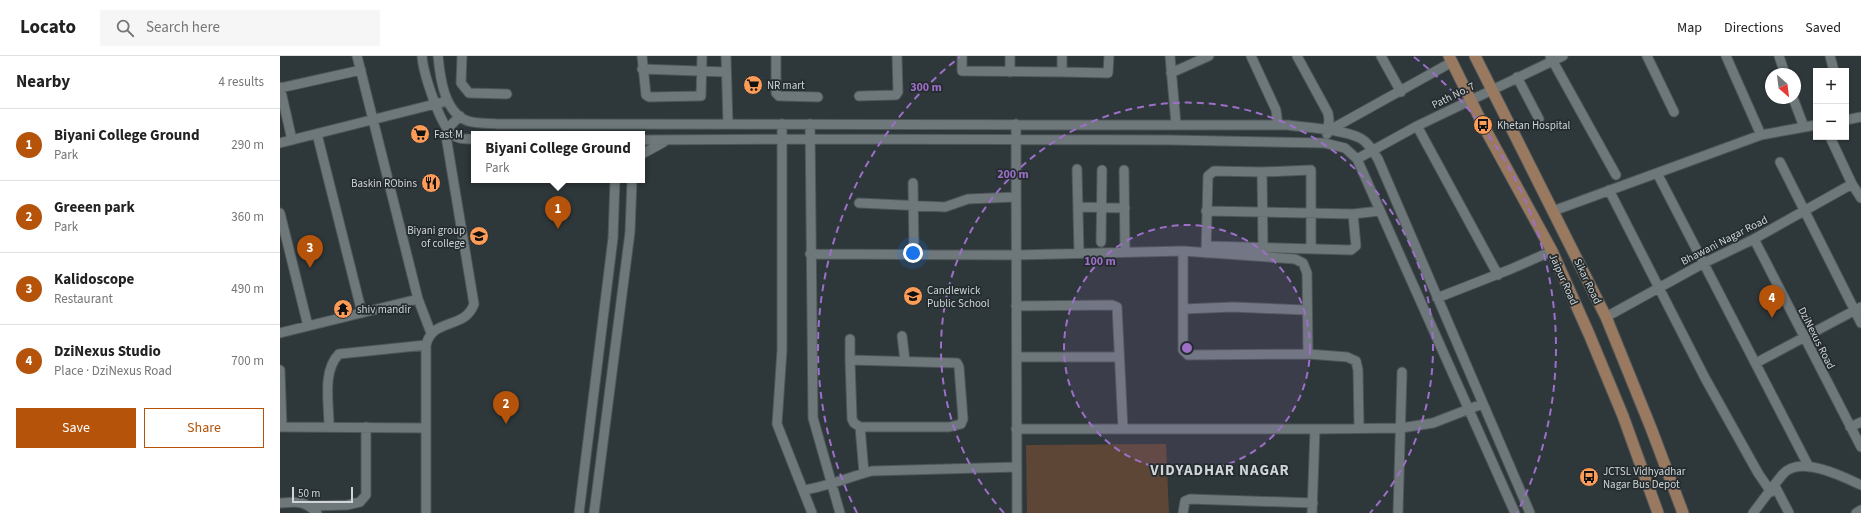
<!DOCTYPE html>
<html lang="en">
<head>
<meta charset="utf-8">
<style>
  :root { --surface:#fff; --page:#f6f6f6; --text:#222; --muted:#767676; --line:#e0e0e0; --accent:#b45309 }
  body { margin:0; font-family:"Source Sans 3",sans-serif; background:var(--page); color:var(--text) }
  .controls { position:absolute; right:12px; top:12px; display:grid; overflow:hidden; border-radius:0px; box-shadow:0 1px 3px #0004 }
  .controls button { width:36px; height:36px; display:grid; place-items:center; padding:0; border:0; border-bottom:1px solid var(--line); background:var(--surface); color:var(--text); font:20px sans-serif }
  .compass { position:absolute; left:1485px; top:12px; width:36px; height:36px; border-radius:50%; background:var(--surface); box-shadow:0 1px 3px #0004; rotate:152deg }
  .scale { position:absolute; left:12px; bottom:10px; width:61px; box-sizing:border-box; padding-left:4px; border:2px solid #cfd4d6; border-top:0; font-size:11px; line-height:14px; white-space:nowrap; color:#cfd4d6; -webkit-text-stroke:3px #242c2f; paint-order:stroke }
  .you { position:absolute; left:633px; top:197px; width:14px; height:14px; margin:-10px; border:3px solid #fff; border-radius:50%; background:#1a73e8; box-shadow:0 0 0 6px #1a73e833 }
  .badge { display:grid; place-items:center; width:26px; height:26px; border-radius:50%; background:var(--accent); color:#fff; font-size:13px; font-weight:700 }
  .pin { position:absolute; translate:-50% -33px; filter:drop-shadow(0 1px 2px #0008) }
  .pin::after { content:''; position:absolute; top:21px; width:14px; height:12px; background:inherit; clip-path:polygon(0 0,100% 0,50% 100%) }
  .popup { position:absolute; left:191px; top:75px; width:174px; height:52px; box-sizing:border-box; display:grid; place-content:center; border-radius:0px; background:var(--surface); filter:drop-shadow(0 1px 3px #0005); font-size:13px; white-space:nowrap; color:var(--muted) }
  .popup b { font-size:15px; color:var(--text) }
  .popup::after { content:''; position:absolute; left:50%; top:100%; margin-left:-8px; border:8px solid transparent; border-top-color:var(--surface) }
  .list { margin:0; padding:0; list-style:none }
  h2 { display:flex; justify-content:space-between; align-items:center; height:52px; margin:0; padding:0 16px; font-size:17px }
  h2 small { font-size:13px; font-weight:400; color:var(--muted) }
  .list li { display:grid; grid-template-columns:26px 1fr auto; gap:12px; align-items:center; box-sizing:border-box; height:72px; padding:0 16px; border-top:1px solid var(--line) }
  .list b { display:block; font-size:15px; white-space:nowrap }
  .list p { margin:0; font-size:13px; white-space:nowrap; color:var(--muted) }
  .list em { font-size:13px; font-style:normal; color:var(--muted) }
  .actions { display:flex; gap:8px; padding:12px 16px }
  .actions a { flex:1; padding:9px 0; border:1px solid var(--accent); border-radius:0px; text-align:center; font-size:14px; color:var(--accent) }
  .actions .main { background:var(--accent); color:#fff }
  .icon { flex:none; width:22px; height:22px; fill:none; stroke:currentColor; stroke-width:2; stroke-linecap:round; stroke-linejoin:round }
  .map { position:relative; flex:none; width:1581px; height:457px; overflow:hidden }
  header { display:flex; align-items:center; gap:24px; box-sizing:border-box; height:56px; padding:0 20px; background:var(--surface); border-bottom:1px solid var(--line) }
  header strong { font-size:19px }
  nav { display:flex; gap:22px; margin-inline-start:auto; font-size:14px }
  .search { width:280px; height:36px; background:var(--page); display:flex; align-items:center; gap:10px; box-sizing:border-box; padding:0 14px; border-radius:0px; color:var(--muted); font-size:15px }
  main { display:flex }
  aside { flex:1; background:var(--surface) }
  .map>svg:first-child { display:block }
</style>
</head>
<body>
<header>
<strong>Locato</strong>
<div class="search"><svg class="icon" aria-label="search" viewBox="0 0 24 24"><circle cx="10" cy="10" r="6"/><path d="M15 15l6 6"/></svg>Search here</div>
<nav><a>Map</a><a>Directions</a><a>Saved</a></nav>
</header>
<main>
<aside>
<h2>Nearby<small>4 results</small></h2>
<ul class="list">
<li><span class="badge">1</span><div><b>Biyani College Ground</b><p>Park</p></div><em>290 m</em></li>
<li><span class="badge">2</span><div><b>Greeen park</b><p>Park</p></div><em>360 m</em></li>
<li><span class="badge">3</span><div><b>Kalidoscope</b><p>Restaurant</p></div><em>490 m</em></li>
<li><span class="badge">4</span><div><b>DziNexus Studio</b><p>Place · DziNexus Road</p></div><em>700 m</em></li>
</ul>
<div class="actions"><a class="main">Save</a><a>Share</a></div>
</aside>
<div class="map">
<svg width="1581" height="457" viewBox="0 0 1581 457">
  <rect width="100%" height="100%" fill="#2e373a"/>
  <path fill="#5d4636" d="M 886,388 L 889,457 L 747,457 L 746,389 Z"/>
  <g fill="none" stroke-linecap="round" stroke-linejoin="round">
    <g stroke="#4e5557" stroke-width="11">
      <path id="minor" d="M 77,0 L 138,243
        M 142,0 C 143,16 160,70 173,79 C 180,84 186,83 194,83
        M 158,0 C 160,21 164,57 188,65 C 197,68 209,67 219,68 L 1008,69 C 1029,72 1061,73 1080,82 C 1088,86 1093,95 1098,103 L 1250,457
        M 182,0 L 181,27 L 189,37 L 227,38
        M 362,0 L 366,39 L 369,41 L 421,40 L 422,0
        M 446,0 L 448,68
        M 496,0 L 496,37 L 499,40 L 538,41
        M 682,0 L 682,15 L 782,16 L 782,0
        M 890,0 L 896,68
        M 971,0 L 996,54 L 998,69
        M 1017,0 L 1048,57 L 1049,64 L 1047,78
        M 1101,0 L 1121,36
        M 1270,0 L 1336,119
        M 1367,0 L 1394,56
        M 1446,0 L 1481,79
        M 1499,0 L 1505,18
        M 1550,0 L 1554,15
        M 362,13 L 446,16
        M 730,16 L 730,0
        M 782,16 L 828,17 L 829,0
        M 891,17 L 929,0
        M 1237,21 L 1259,63
        M 0,31 L 12,84
        M 0,32 L 81,14
        M 579,40 L 616,39 L 618,36 L 617,0
        M 1513,42 L 1524,71
        M 1566,64 L 1581,61
        M 502,68 L 502,294 L 497,368 L 532,457
        M 530,68 L 533,362 L 560,457
        M 736,68 L 737,457
        M 1137,70 L 1218,219
        M 1048,75 L 1172,6
        M 37,78 L 82,257
        M 1550,81 L 1572,128 L 1581,142
        M 362,84 L 502,83 L 890,84 L 1044,87 L 1065,92 L 1077,103 L 1235,457
        M 0,87 L 167,45
        M 362,98 L 384,86
        M 1077,103 L 1137,70 L 1283,0
        M 1500,106 L 1581,267
        M 797,113 L 799,197
        M 844,114 L 845,196
        M 982,116 L 983,193
        M 1377,117 L 1529,411
        M 633,127 L 634,198
        M 1329,134 L 1425,322 L 1478,417 L 1491,436
        M 579,147 L 665,151 L 688,143 L 735,141
        M 798,151 L 845,152
        M 926,155 L 1073,158 L 1099,155
        M 1273,155 L 1481,79 L 1536,69
        M 0,157 L 28,270
        M 1474,183 L 1581,391
        M 821,186 L 822,114
        M 927,190 L 1071,194 L 1076,190 L 1073,158
        M 903,195 L 903,294 L 908,299 L 1028,298 L 1067,301 L 1076,305 L 1078,314 L 1079,371
        M 926,197 L 928,120 L 934,115 L 982,116 L 1031,114 L 1031,193
        M 530,198 L 736,199 L 903,195 L 1015,203 L 1023,207 L 1027,217 L 1028,298
        M 1157,242 L 1231,213 L 1272,195
        M 736,250 L 832,249 L 837,251 L 843,373
        M 904,253 L 952,251 L 1026,254
        M 1326,261 L 1424,207 L 1474,183 L 1572,128
        M 0,277 L 138,243 L 151,277
        M 622,280 L 625,305
        M 570,283 L 570,304
        M 737,301 L 839,301
        M 570,304 L 677,307 L 679,311 L 683,363 L 681,368 L 669,371 L 580,371 L 574,367 L 572,363 Z
        M 1476,307 L 1581,251
        M 0,314 L 2,371
        M 49,370 C 49,347 42,315 59,298 L 146,289
        M 0,371 L 146,372
        M 580,371 L 584,417
        M 1570,371 L 1581,366
        M 736,373 L 1035,373
        M 1495,430 L 1509,457
        M 524,434 C 548,430 569,421 592,415 L 737,411
        M 0,447 C 16,446 25,444 37,457
        M 30,450 L 67,449 L 80,446 L 86,439 L 86,371
        M 146,457 L 146,289 C 153,261 185,274 194,248 L 166,80 L 167,73 L 180,60
        M 299,457 L 333,182 L 335,124
        M 314,457 L 350,176 L 352,124
        M 903,457 L 905,445 L 910,443 L 1033,447
        M 1032,457 L 1035,373 L 1121,372 L 1153,367 L 1202,348
        M 1118,457 L 1122,316
        M 1473,457 C 1483,444 1493,430 1503,418 C 1520,399 1562,420 1581,429
        M 1576,457 L 1581,454"/>
    </g>
    <g stroke="#4e5557" stroke-width="13">
      <path id="major" d="M 1169,0 L 1203,69 L 1272,195 L 1309,278 L 1343,360 L 1378,457
        M 1195,0 L 1326,261 L 1371,372 L 1403,457"/>
    </g>
    <use href="#minor" stroke="#6e787b" stroke-width="9"/>
    <use href="#major" stroke="#9a7961" stroke-width="11"/>
  </g>
  <circle cx="907" cy="292" r="123" fill="#9d6fc8" fill-opacity=".12"/>
  <g fill="none" stroke="#9d6fc8" stroke-width="2" stroke-dasharray="7 5">
    <circle cx="907" cy="292" r="123"/>
    <path d="M724 457A246 246 0 1 1 1090 457"/>
    <path d="M577 457A369 369 0 0 1 680 1M1134 1A369 369 0 0 1 1237 457"/>
  </g>
  <defs>
    <g id="supermarket-disc" transform="scale(1)"><circle r="9.5" fill="#fd9c57" stroke="#242c2f"/><path d="M-6-5.5h2.5l.6 2H6L4.5 2H-2.5L-4.4-4H-6ZM-1.5 3.2a1.3 1.3 0 1 0 .1 0ZM3 3.2a1.3 1.3 0 1 0 .1 0Z" fill="#111"/></g>
    <g id="bus-disc" transform="scale(1)"><circle r="9.5" fill="#fd9c57" stroke="#242c2f"/><path d="M-5-6H5V4H4V6H2V4H-2V6H-4V4H-5ZM-3.5-4V0h7V-4ZM-3.5 1.2v1.5H-2V1.2ZM2 1.2v1.5H3.5V1.2Z" fill="#111"/></g>
    <g id="restaurant-disc" transform="scale(1)"><circle r="9.5" fill="#fd9c57" stroke="#242c2f"/><path d="M-5-6h1v4h1v-4h1v4h1v-4h1v5L-1.5 .5V6h-2V.5L-5-1ZM5-6V6H3V1.5H1.5Q1.5-4 5-6Z" fill="#111"/></g>
    <g id="university-disc" transform="scale(1)"><circle r="9.5" fill="#fd9c57" stroke="#242c2f"/><path d="M0-5L7-2L0 1L-7-2ZM-4 1L0 2.5L4 1V4Q0 6-4 4Z" fill="#111"/></g>
    <g id="school-disc" transform="scale(1)"><circle r="9.5" fill="#fd9c57" stroke="#242c2f"/><path d="M0-5L7-2L0 1L-7-2ZM-4 1L0 2.5L4 1V4Q0 6-4 4Z" fill="#111"/></g>
    <g id="temple-disc" transform="scale(1)"><circle r="9.5" fill="#fd9c57" stroke="#242c2f"/><path d="M0-6L5-2H3V0L6.5 2.5H4V6H1.5V3h-3V6H-4V2.5H-6.5L-3 0V-2H-5Z" fill="#111"/></g>
  </defs>
  <g fill-rule="evenodd">
    <use href="#supermarket-disc" x="473" y="29"/>
    <use href="#bus-disc" x="1203" y="69"/>
    <use href="#supermarket-disc" x="140" y="78"/>
    <use href="#restaurant-disc" x="151" y="127"/>
    <use href="#university-disc" x="199" y="180"/>
    <use href="#school-disc" x="633" y="240"/>
    <use href="#temple-disc" x="63" y="253"/>
    <use href="#bus-disc" x="1309" y="421"/>
  </g>
  <g text-anchor="middle" stroke-width="3.5" stroke-linejoin="round" paint-order="stroke">
    <g font-size="11" fill="#cfd4d6" stroke="#242c2f" text-anchor="start">
      <text x="487" y="33">NR mart</text>
      <text x="1217" y="73">Khetan Hospital</text>
      <text x="154" y="82">Fast M</text>
      <text x="137" y="131" text-anchor="end">Baskin RObins</text>
      <text x="185" y="178" text-anchor="end">Biyani group<tspan x="185" dy="13">of college</tspan></text>
      <text x="647" y="238">Candlewick<tspan x="647" dy="13">Public School</tspan></text>
      <text x="77" y="257">shiv mandir</text>
      <text x="1323" y="419">JCTSL Vidhyadhar<tspan x="1323" dy="13">Nagar Bus Depot</tspan></text>
    </g>
    <g font-size="11" fill="#cfd4d6" stroke="#242c2f">
      <text transform="translate(1173 39) rotate(-26)" y="4">Path No. 7</text>
      <text transform="translate(1444 184) rotate(-27)" y="4">Bhawani Nagar Road</text>
      <text transform="translate(1284 223) rotate(66)" y="4">Jaipur Road</text>
      <text transform="translate(1308 225) rotate(64)" y="4">Sikar Road</text>
      <text transform="translate(1537 282) rotate(63)" y="4">DziNexus Road</text>
    </g>
    <g font-size="15" font-weight="bold" letter-spacing="1" fill="#cfd4d6" stroke="#242c2f">
      <text x="940" y="419">VIDYADHAR NAGAR</text>
    </g>
  </g>
  <circle cx="907" cy="292" r="6" fill="#9d6fc8" stroke="#242c2f" stroke-width="2"/>
  <g font-size="12" text-anchor="middle" font-weight="bold" fill="#9d6fc8" stroke="#242c2f" stroke-width="3.5" stroke-linejoin="round" paint-order="stroke">
    <text x="646" y="35">300 m</text>
    <text x="733" y="122">200 m</text>
    <text x="820" y="209">100 m</text>
  </g>
</svg>
<div class="controls">
<button>+</button>
<button>−</button>
</div>
<svg class="compass" viewBox="-18 -18 36 36"><path d="M0-13l5 13h-10z" fill="#e53935"/><path d="M0 13l5-13h-10z" fill="#767676"/></svg>
<div class="scale">50 m</div>
<div class="you"></div>
<div class="pin badge" style="left:278px;top:173px">1</div>
<div class="popup"><b>Biyani College Ground</b>Park</div>
<div class="pin badge" style="left:226px;top:368px">2</div>
<div class="pin badge" style="left:30px;top:212px">3</div>
<div class="pin badge" style="left:1492px;top:262px">4</div>
</div>
</main>
</body>
</html>
